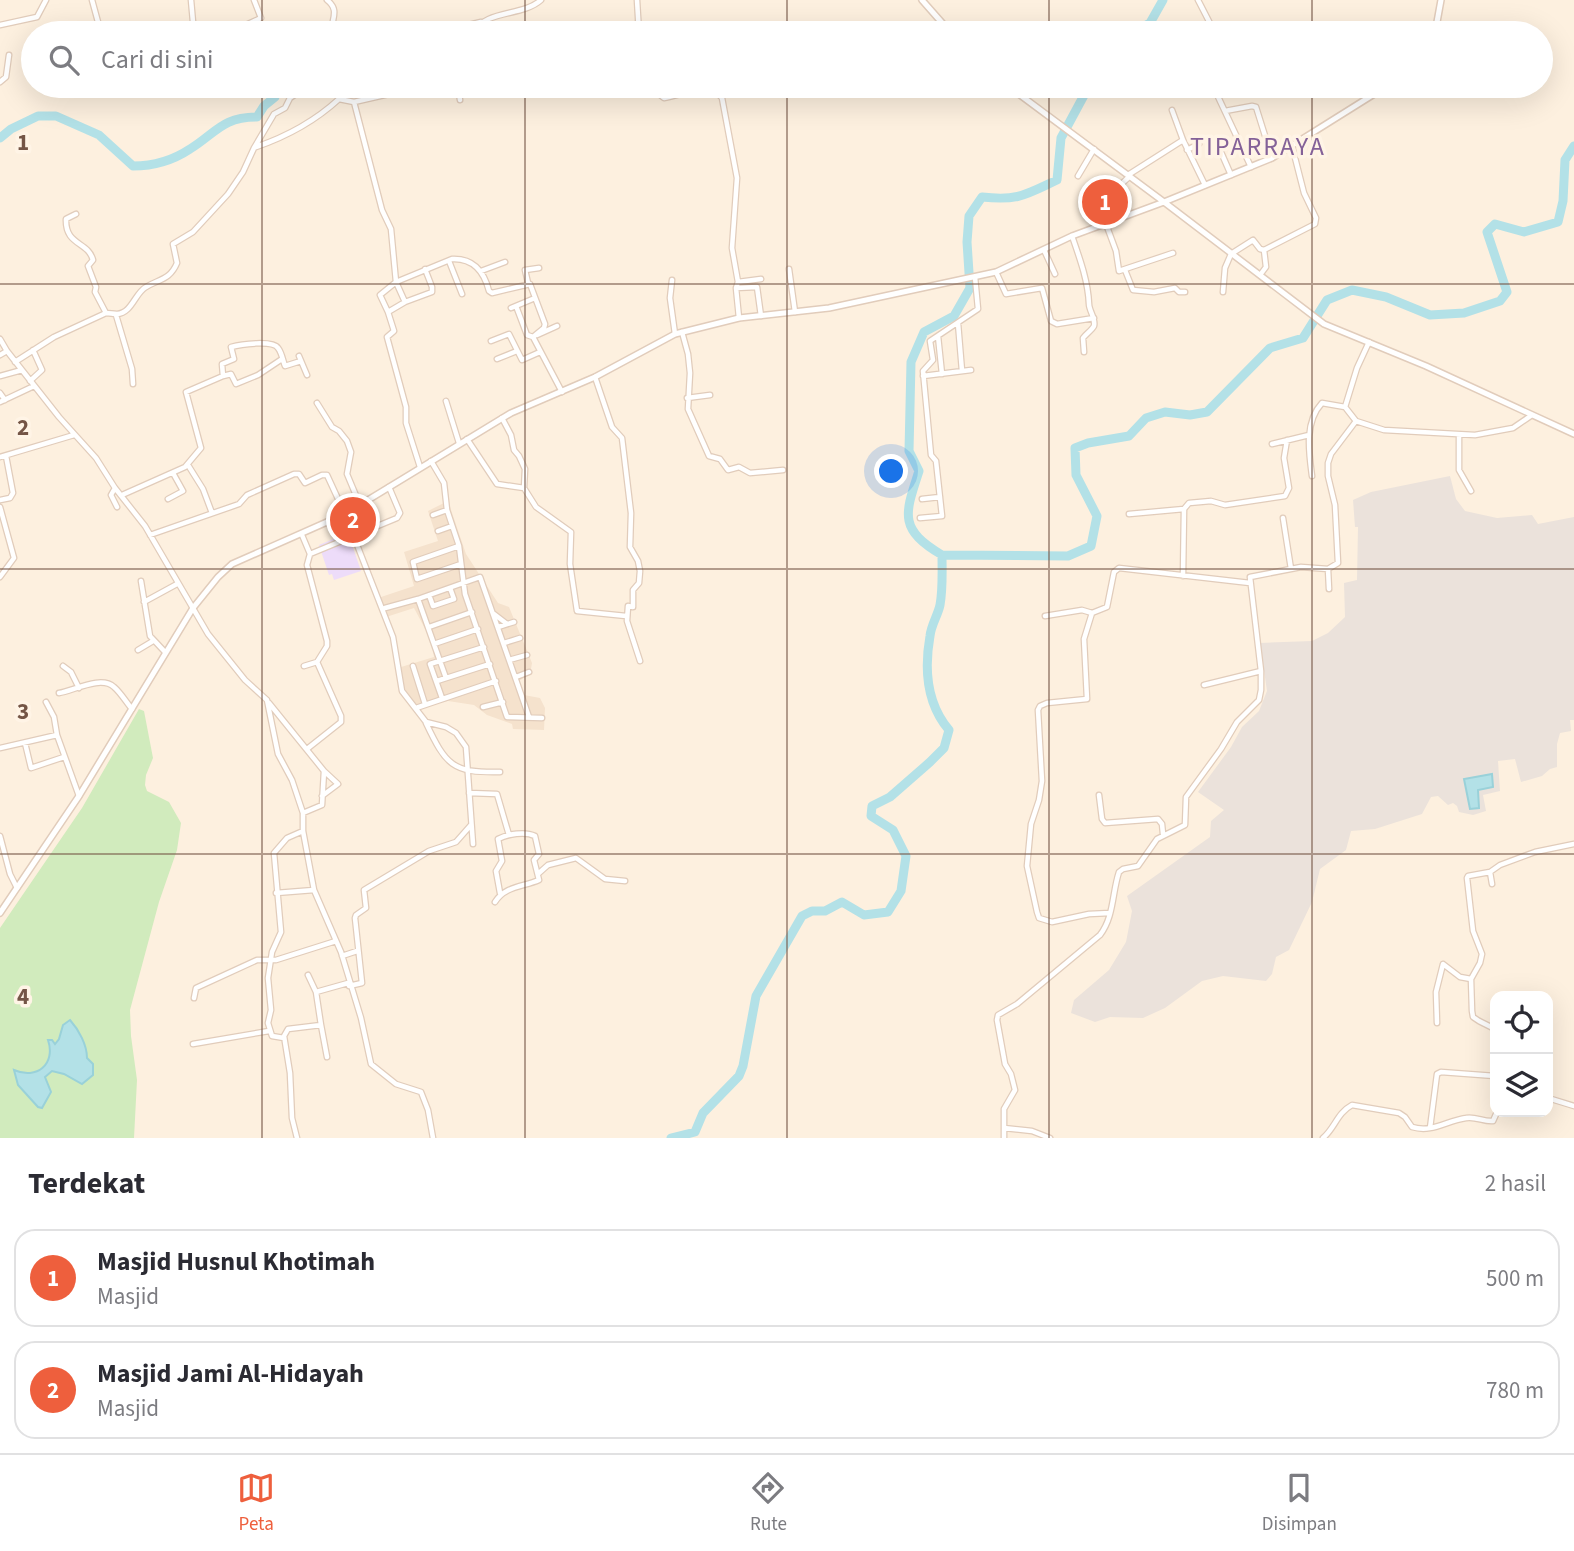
<!DOCTYPE html>
<html lang="id">
<head>
<meta charset="utf-8">
<style>
  :root { --surface:#fff; --page:#f2f2f3; --text:#2b2b33; --muted:#7c7c81; --line:#e1e1e2; --accent:#ee5f3d }
  body { margin:0; font-family:"Source Sans 3",sans-serif; background:var(--page); color:var(--text) }
  .controls { position:absolute; right:21px; bottom:21px; display:grid; overflow:hidden; border-radius:14px; box-shadow:0 7px 28px #0002 }
  .controls button { width:63px; height:63px; display:grid; place-items:center; padding:0; border:0; border-bottom:2px solid var(--line); background:var(--surface); color:var(--text); font:35px sans-serif }
  .you { position:absolute; left:892px; top:472px; width:24px; height:24px; margin:-18px; border:5px solid #fff; border-radius:50%; background:#1a73e8; box-shadow:0 0 0 10px #1a73e833 }
  .badge { display:grid; place-items:center; width:46px; height:46px; border-radius:50%; background:var(--accent); color:#fff; font-size:23px; font-weight:700 }
  .pin { position:absolute; translate:-50% -50%; border:4px solid #fff; box-shadow:0 2px 7px #0006 }
  .list { margin:0; padding:0; list-style:none }
  h2 { display:flex; justify-content:space-between; align-items:center; height:91px; margin:0; padding:0 28px; font-size:30px }
  h2 small { font-size:23px; font-weight:400; color:var(--muted) }
  .list li { display:grid; grid-template-columns:46px 1fr auto; gap:21px; align-items:center; box-sizing:border-box; height:98px; margin:0 14px 14px; padding:0 14px; border:2px solid var(--line); border-radius:21px }
  .list b { display:block; font-size:26px; white-space:nowrap }
  .list p { margin:0; font-size:23px; white-space:nowrap; color:var(--muted) }
  .list em { font-size:23px; font-style:normal; color:var(--muted) }
  .icon { flex:none; width:38px; height:38px; fill:none; stroke:currentColor; stroke-width:2; stroke-linecap:round; stroke-linejoin:round }
  .map { position:relative; flex:none; width:1574px; height:1138px; overflow:hidden }
  .search { position:absolute; background:var(--surface); box-shadow:0 7px 28px #0002; left:21px; right:21px; top:21px; height:77px; display:flex; align-items:center; gap:18px; box-sizing:border-box; padding:0 24px; border-radius:38px; color:var(--muted); font-size:26px }
  .sheet { height:315px; background:var(--surface) }
  nav { display:flex; justify-content:space-around; align-items:center; box-sizing:border-box; height:98px; border-top:2px solid var(--line); background:var(--surface); font-size:19px; color:var(--muted) }
  nav a { display:grid; justify-items:center; gap:4px }
  nav .on { color:var(--accent) }
  .map>svg:first-child { display:block }
</style>
</head>
<body>
<div class="map">
<svg width="1574" height="1138" viewBox="0 0 1574 1138">
  <rect width="100%" height="100%" fill="#fdf0df"/>
  <path fill="#f5e2cd" d="M 448,501 L 466,554 L 498,603 L 509,607 L 532,663 L 530,674 L 519,681 L 524,695 L 540,698 L 545,708 L 544,730 L 513,729 L 512,724 L 487,715 L 474,705 L 448,701 L 427,705 L 415,711 L 408,703 L 400,685 L 401,667 L 434,657 L 432,642 L 414,608 L 386,617 L 378,598 L 414,586 L 404,552 L 438,541 L 428,511 Z"/>
  <path fill="#ebe2db" d="M 1450,476 L 1456,499 L 1465,511 L 1497,518 L 1532,515 L 1538,524 L 1574,517 L 1574,720 L 1570,720 L 1571,731 L 1560,733 L 1557,744 L 1557,767 L 1550,769 L 1542,776 L 1521,782 L 1515,759 L 1498,761 L 1500,791 L 1483,795 L 1486,811 L 1473,815 L 1459,812 L 1457,806 L 1453,803 L 1448,805 L 1438,796 L 1431,797 L 1422,814 L 1375,829 L 1351,831 L 1346,850 L 1320,869 L 1312,902 L 1289,950 L 1276,957 L 1272,974 L 1266,981 L 1223,976 L 1202,981 L 1165,1008 L 1143,1018 L 1110,1017 L 1095,1022 L 1071,1013 L 1074,1000 L 1109,970 L 1126,942 L 1132,911 L 1127,896 L 1210,837 L 1211,821 L 1224,810 L 1198,792 L 1231,747 L 1242,727 L 1259,711 L 1267,691 L 1260,643 L 1312,641 L 1328,633 L 1345,617 L 1344,583 L 1357,580 L 1358,527 L 1355,527 L 1353,500 L 1371,492 Z"/>
  <path fill="#eddcf9" d="M 348,533 L 361,571 L 334,580 L 332,574 L 329,575 L 319,545 Z"/>
  <path fill="#d1ebbd" d="M 139,709 L 144,711 L 153,758 L 146,775 L 145,785 L 147,791 L 169,802 L 181,823 L 177,850 L 159,902 L 130,1010 L 131,1036 L 137,1080 L 134,1138 L 0,1138 L 0,928 L 82,808 Z"/>
  <path fill="#b3e1e7" stroke="#99d1d9" stroke-width="2" d="M 1492,774 L 1493,787 L 1478,790 L 1479,808 L 1470,809 L 1464,779 Z
    M 70,1020 C 79,1030 87,1045 87,1058 L 93,1064 L 93,1075 L 82,1084 L 64,1074 L 52,1071 L 45,1077 L 51,1092 L 42,1108 L 38,1107 L 18,1085 L 14,1070 C 37,1080 56,1064 48,1040 L 52,1040 L 55,1044 L 59,1039 L 63,1025 Z"/>
  <g fill="none" stroke-linecap="round" stroke-linejoin="round">
    <path stroke="#b3e1e7" stroke-width="9" d="M 326,33 L 327,32
      M 1133,33 L 1150,23 L 1163,0
      M 1089,86 L 1061,138 L 1057,180 C 1025,195 1018,201 982,197 L 969,216 L 967,242 L 970,288 L 954,316 L 924,332 L 911,362 L 909,451 L 919,471 C 905,514 898,529 942,555 L 1068,556 L 1091,546 L 1097,516 L 1076,475 L 1075,448 L 1088,443 L 1129,436 L 1146,418 L 1165,412 L 1190,415 L 1207,412 L 1270,348 L 1303,338 L 1327,300 L 1352,290 L 1386,297 L 1430,315 L 1464,313 L 1500,301 L 1507,292 L 1487,232 L 1495,224 L 1524,232 L 1558,222 L 1563,201 L 1565,160 L 1574,146
      M 0,138 L 11,129 L 38,116 L 56,116 L 99,135 L 133,166 C 154,166 172,161 190,149 C 216,133 222,117 257,117 L 264,106 L 275,97 L 276,88 L 278,86
      M 671,1138 L 695,1132 L 703,1113 L 739,1076 L 743,1066 L 756,996 L 802,916 L 812,911 L 825,911 L 842,902 L 864,915 L 888,912 L 901,891 L 906,856 L 893,830 L 871,816 L 872,806 L 890,797 L 930,762 L 944,748 L 949,730 C 927,704 924,670 930,636 C 931,625 938,615 940,605 C 943,589 942,571 942,555"/>
    <g stroke="#e1ccbb" stroke-width="7">
      <path id="minor" d="M 92,0 L 101,33
        M 191,0 L 194,33
        M 327,0 C 341,11 330,20 332,33
        M 637,0 L 639,33
        M 1198,0 L 1215,33
        M 248,24 L 261,18 L 254,0
        M 0,25 L 37,17 L 46,0
        M 1183,27 L 1186,33
        M 435,33 L 481,22
        M 473,33 C 486,9 522,17 541,0
        M 629,33 L 636,24
        M 0,82 L 6,77 L 9,55
        M 338,86 L 339,99
        M 458,86 L 460,100
        M 657,86 L 660,95 L 664,98 C 682,95 710,81 722,98 L 737,178 L 732,248 L 738,282 L 736,288 L 739,318
        M 1213,86 L 1251,167
        M 339,99 L 354,102 L 424,86
        M 354,102 L 382,210 L 391,229 L 396,282 L 405,302 L 388,312 L 394,331 L 387,337 L 406,407 L 406,423 L 420,467
        M 1172,110 L 1183,140
        M 1225,111 L 1252,106 L 1256,107 L 1272,158
        M 1217,143 L 1231,175
        M 256,147 C 288,136 314,122 339,99
        M 1187,150 L 1199,144
        M 1128,175 L 1183,140 L 1205,185
        M 1078,176 L 1094,149
        M 1105,193 L 1115,190 L 1130,176
        M 1106,224 L 1116,251 L 1119,271 L 1173,253
        M 1072,236 C 1080,259 1088,281 1089,304 C 1089,311 1096,318 1094,326 C 1092,330 1086,334 1083,338 L 1084,352
        M 1044,250 L 1055,274
        M 449,261 L 462,294
        M 789,269 L 795,312
        M 1125,270 L 1133,290 L 1154,292 L 1175,288 L 1179,292 L 1185,292
        M 481,271 L 505,262
        M 996,272 L 1006,294 L 1042,288 L 1051,321 L 1057,324 L 1094,318
        M 1260,275 L 1266,267 L 1264,250
        M 672,280 L 670,298 L 675,334
        M 738,282 L 761,279
        M 528,283 L 525,270 L 539,268
        M 736,288 L 757,287 L 761,316
        M 1223,292 L 1225,268 L 1231,254 L 1253,240 L 1260,249 L 1264,250 L 1315,224 L 1316,218 L 1304,193 L 1292,146
        M 405,302 L 432,292 L 432,287 L 425,269
        M 516,306 L 527,335 L 533,337 L 562,392
        M 511,308 L 535,298
        M 388,312 L 380,295 L 396,282 L 452,259 C 473,258 484,271 489,291 L 492,293 L 530,284 L 545,324 L 544,328 L 533,337
        M 106,313 C 110,313 113,314 117,314 C 132,313 135,293 146,287 C 159,279 170,280 177,263 L 173,244 L 193,232 L 228,194 L 243,172 L 254,148 L 274,114 L 285,108 L 290,98 L 308,86
        M 116,315 L 132,369 L 133,384
        M 958,323 L 962,371
        M 682,332 L 688,354 L 690,373 L 688,409 L 709,456 L 720,459 L 728,470 L 739,467 L 750,473 L 783,470
        M 537,335 L 557,326
        M 938,336 L 942,374
        M 0,339 L 7,351 L 59,417 L 96,458 L 115,488 L 145,526 L 208,634 L 245,680 L 267,700 L 278,754 L 292,780 L 303,813 L 303,831 L 314,890 L 341,952 L 361,1018 L 371,1064 L 396,1084 L 421,1092 L 428,1110 L 433,1138
        M 491,341 L 509,334 L 522,360 L 540,352
        M 0,355 L 7,351
        M 299,356 L 307,375
        M 497,359 L 517,351
        M 15,362 L 54,337 L 106,313 L 95,292 L 96,287 L 88,266 L 93,260 C 88,241 65,246 66,219 L 76,214
        M 0,376 L 22,370
        M 223,376 L 231,374 L 236,384 L 258,375 L 282,359
        M 923,376 L 971,370
        M 595,377 L 612,427 L 622,438 L 631,513 L 630,547 L 638,561 L 640,571 L 639,583 L 633,590 L 633,607 L 628,606 L 627,621 L 640,661
        M 30,381 L 42,370 L 33,350
        M 0,393 L 5,400
        M 687,398 L 710,395
        M 446,401 L 459,443
        M 0,402 L 34,386
        M 317,403 L 332,427 L 339,431 L 347,441 L 351,452 L 347,474 L 360,505
        M 502,418 L 511,435 L 514,450 L 519,456 L 525,469 L 524,488
        M 1356,421 L 1384,430 L 1475,435 L 1513,428 L 1532,415
        M 1356,421 L 1345,407 L 1357,368 L 1369,342
        M 1459,435 L 1459,470 L 1471,491
        M 467,439 L 497,484 L 524,488 L 536,507 L 571,532 L 570,564 L 577,611 L 626,616
        M 1272,444 L 1309,435
        M 0,457 L 74,435
        M 431,461 L 444,483 L 447,510 L 459,546 L 465,594 L 507,717 L 542,718
        M 188,465 L 203,489 L 212,513
        M 1312,476 C 1309,453 1304,422 1322,403 L 1345,407
        M 115,488 L 111,495 L 117,507
        M 122,495 L 185,467 L 201,448 L 186,392 L 223,376 L 222,364 L 234,359 L 231,347 C 241,344 273,340 278,348 C 282,353 283,361 285,366 L 301,361
        M 168,499 L 183,491 L 173,473
        M 922,499 L 940,497
        M 0,500 L 10,498 L 13,493 L 6,456
        M 0,507 L 14,558 L 0,577
        M 1129,514 L 1184,509
        M 433,515 L 447,510
        M 920,518 L 942,516 L 936,461 L 931,455 L 923,371 L 933,360 L 930,341 L 978,309 L 975,277
        M 1283,518 L 1291,569
        M 438,531 L 452,526
        M 150,535 L 239,504 L 247,495 L 294,474 L 299,474 L 305,483 L 322,475 L 327,475 L 345,514 L 393,637 L 402,691 L 426,722 L 446,727 L 456,733 L 466,747 L 473,844
        M 302,535 L 310,554 L 307,565 L 327,641 L 327,646 L 317,662 L 304,666
        M 459,546 L 413,562 L 417,579 L 461,564
        M 310,554 L 397,518 L 400,513 L 389,487
        M 1328,569 L 1329,589
        M 1183,576 L 1184,509 L 1189,503 L 1211,501 L 1225,505 L 1285,496 L 1289,488 L 1284,458 L 1287,440
        M 141,581 L 150,636 L 165,652
        M 429,595 L 433,606 L 454,599 L 450,588
        M 144,602 L 177,584
        M 385,608 L 418,599
        M 1092,613 L 1107,607 L 1114,572 L 1119,568 L 1250,583
        M 494,614 L 507,624
        M 1045,616 L 1082,610 L 1092,613 L 1084,639 L 1087,699 L 1047,703 L 1040,706 L 1038,710 L 1042,781 L 1039,800 L 1031,824 L 1027,866 L 1037,912 L 1039,918 L 1052,922 L 1089,914 L 1110,913
        M 429,627 L 472,612
        M 498,627 L 514,622
        M 504,643 L 520,638
        M 434,644 L 478,629
        M 138,650 L 153,641
        M 509,660 L 527,655
        M 63,666 L 71,672 L 79,688
        M 413,666 L 425,704
        M 516,677 L 529,672
        M 446,678 L 418,599 L 480,577 L 529,717
        M 437,681 L 490,664
        M 1204,685 L 1261,671
        M 59,693 C 73,691 101,675 114,687 C 121,693 126,702 132,709
        M 442,698 L 430,664 L 484,647
        M 46,702 L 54,717 L 57,735
        M 269,703 L 324,771 L 322,805 L 303,813
        M 483,707 L 503,702
        M 416,708 L 496,681
        M 426,723 C 446,765 452,773 500,772
        M 25,743 L 31,768 L 64,757
        M 0,748 L 57,735 L 79,796
        M 307,749 L 341,722 L 341,716 L 317,662
        M 469,793 L 497,794 L 509,835
        M 1099,795 L 1102,819 L 1105,823 L 1158,819 L 1162,824 L 1163,834
        M 322,796 L 338,784 L 324,771
        M 0,836 L 10,874 L 17,888
        M 1490,872 L 1492,884
        M 539,873 L 548,865 L 576,858 L 605,879 L 625,881
        M 276,893 L 314,890
        M 495,902 C 505,886 523,887 539,880 L 534,860 L 539,854 L 535,836 C 525,831 508,834 498,839 L 502,861 L 496,871 L 500,893
        M 342,956 L 357,951
        M 349,986 L 362,983 L 355,918 L 356,915 L 366,908 L 364,890 L 429,851 L 456,842 L 471,825
        M 316,992 L 348,983
        M 194,998 L 196,988 L 257,960 L 276,960 L 336,941
        M 1437,1023 L 1436,992 L 1443,964 L 1460,977 L 1471,979
        M 321,1025 L 327,1057
        M 1495,1029 L 1479,1021 L 1473,1017 L 1472,1011 L 1471,979 L 1480,963 L 1482,954 L 1473,931 L 1467,878 L 1468,876 L 1490,872 L 1500,865 L 1535,852 L 1574,844
        M 284,1038 L 272,1036 L 268,1023 L 271,1010 L 268,978 L 272,952 L 281,932 L 274,853 L 287,838 L 303,831
        M 193,1044 L 269,1031
        M 1548,1098 L 1574,1106
        M 1004,1128 L 1032,1131 L 1050,1138
        M 1430,1128 L 1437,1074 L 1441,1072 L 1495,1076
        M 297,1138 L 292,1118 L 290,1073 L 284,1036 L 288,1029 L 321,1025 L 316,992 L 308,975
        M 1004,1138 L 1004,1109 L 1015,1090 L 1011,1074 L 1005,1064 L 997,1020 L 998,1015 L 1017,1004 L 1100,935 C 1114,917 1112,893 1119,872 L 1123,869 L 1138,866 L 1157,839 L 1185,825 L 1186,797 L 1221,749 L 1237,722 L 1259,700 L 1261,690 L 1261,671 L 1250,577 L 1301,567 L 1328,569 L 1338,563 L 1335,505 L 1328,476 L 1328,463 L 1331,454 L 1356,421
        M 1323,1138 C 1335,1128 1337,1113 1352,1105 L 1399,1113 L 1405,1117 L 1412,1127 C 1432,1133 1446,1121 1466,1118 C 1475,1116 1484,1122 1493,1121 L 1497,1112"/>
    </g>
    <g stroke="#e1ccbb" stroke-width="8">
      <path id="tertiary" d="M 922,0 L 951,33
        M 1435,33 L 1441,0
        M 1008,86 L 1164,202 L 1272,158 L 1387,86
        M 0,913 L 79,796 L 193,608 L 218,577 L 232,564 L 345,514 L 511,413 L 595,377 L 675,334 L 739,318 L 829,308 L 996,272 L 1072,236 L 1164,202 L 1324,324 L 1426,366 L 1574,434"/>
    </g>
    <use href="#minor" stroke="#fff" stroke-width="4.5"/>
    <use href="#tertiary" stroke="#fff" stroke-width="5"/>
  </g>
  <path fill="none" stroke="#745546" stroke-width="2" stroke-opacity="0.55" d="M 262,0 L 262,33M 525,0 L 525,33M 787,0 L 787,33M 1049,0 L 1049,33M 1312,0 L 1312,33M 262,86 L 262,1138M 525,86 L 525,1138M 787,86 L 787,1138M 1049,86 L 1049,1138M 1312,86 L 1312,1138M 0,284 L 1574,284M 0,569 L 1574,569M 0,854 L 1574,854"/>
  <g text-anchor="middle" stroke-width="7" stroke-linejoin="round" paint-order="stroke">
    <g font-size="26" letter-spacing="2" fill="#846198" stroke="#fff4e6">
      <text x="1258" y="155">TIPARRAYA</text>
    </g>
  </g>
  <g font-size="23" text-anchor="middle" font-weight="bold" fill="#745546" stroke="#fff4e6" stroke-width="7" stroke-linejoin="round" paint-order="stroke">
    <text x="23" y="150">1</text>
    <text x="23" y="435">2</text>
    <text x="23" y="719">3</text>
    <text x="23" y="1004">4</text>
  </g>
</svg>
<div class="controls">
<button><svg class="icon" aria-label="locate" viewBox="0 0 24 24"><circle cx="12" cy="12" r="6"/><path d="M12 2v4M12 18v4M2 12h4M18 12h4"/></svg></button>
<button><svg class="icon" aria-label="layers" viewBox="0 0 24 24"><path d="M12 4l9 5-9 5-9-5zM3 14l9 5 9-5"/></svg></button>
</div>
<div class="you"></div>
<div class="pin badge" style="left:1105px;top:202px">1</div>
<div class="pin badge" style="left:353px;top:520px">2</div>
<div class="search"><svg class="icon" aria-label="search" viewBox="0 0 24 24"><circle cx="10" cy="10" r="6"/><path d="M15 15l6 6"/></svg>Cari di sini</div>
</div>
<section class="sheet">
<h2>Terdekat<small>2 hasil</small></h2>
<ul class="list">
<li><span class="badge">1</span><div><b>Masjid Husnul Khotimah</b><p>Masjid</p></div><em>500 m</em></li>
<li><span class="badge">2</span><div><b>Masjid Jami Al-Hidayah</b><p>Masjid</p></div><em>780 m</em></li>
</ul>
</section>
<nav>
<a class="on"><svg class="icon" aria-label="map" viewBox="0 0 24 24"><path d="M3 6l6-2 6 2 6-2v14l-6 2-6-2-6 2zM9 4v14M15 6v14"/></svg>Peta</a>
<a><svg class="icon" aria-label="directions" viewBox="0 0 24 24"><path d="M12 3l9 9-9 9-9-9zM9 14v-3h6M13 9l2 2-2 2"/></svg>Rute</a>
<a><svg class="icon" aria-label="saved" viewBox="0 0 24 24"><path d="M7 4h10v16l-5-4-5 4z"/></svg>Disimpan</a>
</nav>
</body>
</html>
